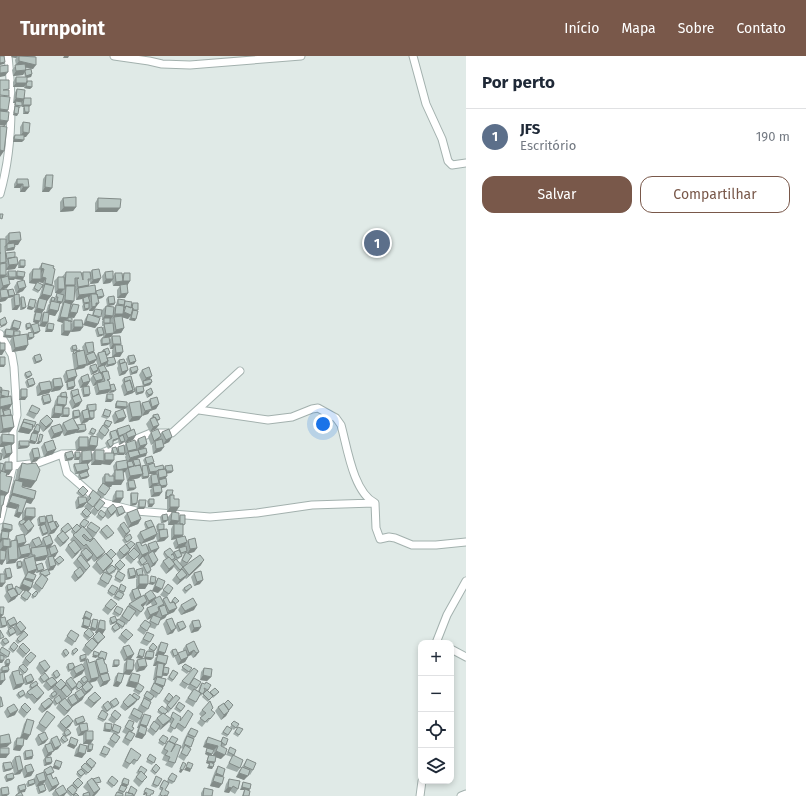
<!DOCTYPE html>
<html lang="pt">
<head>
<meta charset="utf-8">
<style>
  :root { --surface:#fff; --page:#f6f6f7; --text:#1f2937; --muted:#747a83; --line:#e0e1e3; --accent:#79584a }
  body { margin:0; font-family:"Fira Sans",sans-serif; background:var(--page); color:var(--text) }
  .controls { position:absolute; right:12px; bottom:12px; display:grid; overflow:hidden; border-radius:8px; box-shadow:0 2px 6px #0003 }
  .controls button { width:36px; height:36px; display:grid; place-items:center; padding:0; border:0; border-bottom:1px solid var(--line); background:var(--surface); color:var(--text); font:20px sans-serif }
  .you { position:absolute; left:323px; top:368px; width:14px; height:14px; margin:-10px; border:3px solid #fff; border-radius:50%; background:#1a73e8; box-shadow:0 0 0 6px #1a73e833 }
  .badge { display:grid; place-items:center; width:26px; height:26px; border-radius:50%; background:var(--accent); color:#fff; font-size:13px; font-weight:700 }
  .pin { position:absolute; translate:-50% -50%; border:2px solid #fff; box-shadow:0 1px 4px #0006 }
  .list { margin:0; padding:0; list-style:none }
  h2 { display:flex; justify-content:space-between; align-items:center; height:52px; margin:0; padding:0 16px; font-size:17px }
  h2 small { font-size:13px; font-weight:400; color:var(--muted) }
  .list li { display:grid; grid-template-columns:26px 1fr auto; gap:12px; align-items:center; box-sizing:border-box; height:56px; padding:0 16px; border-top:1px solid var(--line) }
  .list b { display:block; font-size:15px; white-space:nowrap }
  .list p { margin:0; font-size:13px; white-space:nowrap; color:var(--muted) }
  .list em { font-size:13px; font-style:normal; color:var(--muted) }
  .actions { display:flex; gap:8px; padding:12px 16px }
  .actions a { flex:1; padding:9px 0; border:1px solid var(--accent); border-radius:12px; text-align:center; font-size:14px; color:var(--accent) }
  .actions .main { background:var(--accent); color:#fff }
  .icon { flex:none; width:22px; height:22px; fill:none; stroke:currentColor; stroke-width:2; stroke-linecap:round; stroke-linejoin:round }
  .map { position:relative; flex:none; width:466px; height:740px; overflow:hidden }
  header { display:flex; align-items:center; gap:24px; box-sizing:border-box; height:56px; padding:0 20px; background:var(--accent); color:#fff }
  header strong { font-size:19px }
  nav { display:flex; gap:22px; margin-inline-start:auto; font-size:14px }
  main { display:flex }
  aside { flex:1; background:var(--surface) }
  .map>svg:first-child { display:block }
</style>
</head>
<body>
<header>
<strong>Turnpoint</strong>
<nav><a>Início</a><a>Mapa</a><a>Sobre</a><a>Contato</a></nav>
</header>
<main>
<div class="map">
<svg width="466" height="740" viewBox="0 0 466 740">
  <rect width="100%" height="100%" fill="#e0eae7"/>
  <g fill="none" stroke-linecap="round" stroke-linejoin="round">
    <g stroke="#a3b1ae" stroke-width="9">
      <path id="minor" d="M 114,0 L 149,5 L 162,8 L 190,9 L 301,0
        M 413,0 L 426,48 L 442,83 L 448,105 L 452,109 L 466,107
        M 0,138 C 13,93 13,46 8,0
        M 0,278 L 12,299 L 14,311 L 17,359 L 13,374 L 13,410 L 0,464
        M 199,354 L 268,364 L 292,361 L 312,353 L 318,352 L 336,362 L 341,369 C 347,390 353,436 375,447 L 376,472 L 380,483 L 389,481 L 395,482 L 412,489 L 436,489 L 466,486
        M 62,398 L 67,417 L 91,438 L 104,447 L 136,455 L 210,461 L 257,457 L 312,449 L 374,447
        M 13,410 L 38,407 L 62,398 L 102,397 L 151,377 L 172,377 L 240,315
        M 436,587 L 447,559 L 466,525
        M 451,593 L 466,601
        M 420,740 L 422,725
        M 461,740 L 466,738"/>
    </g>
    <use href="#minor" stroke="#fff" stroke-width="7"/>
  </g>
  <path fill="#9faba8" fill-rule="evenodd" d="M 12,0 L 35,0 L 33,13 L 31,13 L 32,18 L 31,21 L 27,22 L 27,25 L 32,31 L 30,33 L 24,32 L 25,30 L 24,31 L 13,31 L 13,26 L 16,21 L 25,21 L 24,17 L 23,19 L 13,20 L 12,14 L 16,9 L 15,4 L 16,2 L 11,1 ZM 26,12 L 31,13 L 26,14 Z
    M 17,33 L 24,42 L 29,51 L 29,56 L 28,58 L 23,58 L 23,52 L 24,51 L 22,51 L 22,46 L 20,52 L 19,52 L 17,60 L 13,59 L 15,47 L 13,47 L 14,38 Z
    M 23,66 L 26,81 L 24,81 L 22,86 L 13,86 L 13,81 L 15,79 L 20,79 L 20,71 Z
    M 46,119 L 49,136 L 42,136 L 43,123 Z
    M 17,123 L 28,123 L 25,136 L 20,136 L 20,132 L 14,132 L 14,128 Z
    M 63,142 L 76,151 L 73,155 L 60,156 L 60,146 Z
    M 98,142 L 117,156 L 95,156 L 95,147 Z
    M 9,177 L 18,189 L 15,189 L 15,191 L 14,194 L 6,195 L 5,191 L 5,198 L 6,197 L 15,213 L 6,214 L 6,218 L 8,215 L 16,217 L 17,215 L 23,224 L 15,223 L 15,222 L 14,224 L 9,224 L 7,232 L 1,234 L 8,234 L 20,242 L 21,241 L 26,251 L 24,253 L 20,254 L 20,250 L 17,254 L 12,254 L 11,243 L 13,241 L 8,242 L 5,245 L 0,246 L 0,183 L 6,183 L 5,181 Z
    M 20,204 L 24,212 L 18,212 L 18,206 Z
    M 42,207 L 51,230 L 51,240 L 47,245 L 38,268 L 38,267 L 40,275 L 38,277 L 33,279 L 32,283 L 28,284 L 28,289 L 25,294 L 12,296 L 10,285 L 12,281 L 11,282 L 3,281 L 4,275 L 6,273 L 13,274 L 10,273 L 12,266 L 14,264 L 19,273 L 17,275 L 14,274 L 13,276 L 20,279 L 27,279 L 28,277 L 31,276 L 30,272 L 29,273 L 26,274 L 25,270 L 26,268 L 31,271 L 31,269 L 38,267 L 33,266 L 34,258 L 35,257 L 34,256 L 36,247 L 39,242 L 42,232 L 42,230 L 38,237 L 32,234 L 36,228 L 29,227 L 29,218 L 33,213 L 39,213 L 39,212 ZM 39,225 L 39,226 L 43,227 L 42,229 L 38,226 Z
    M 92,214 L 101,222 L 98,227 L 90,228 L 90,225 L 89,226 L 89,230 L 104,240 L 102,242 L 98,243 L 96,251 L 93,255 L 89,255 L 89,253 L 88,254 L 83,255 L 82,250 L 83,249 L 82,244 L 82,243 L 76,244 L 75,236 L 76,235 L 75,236 L 74,234 L 70,251 L 73,248 L 77,257 L 74,262 L 72,262 L 71,268 L 74,264 L 83,271 L 80,275 L 71,276 L 71,272 L 68,280 L 61,279 L 61,269 L 63,267 L 57,265 L 61,251 L 62,249 L 62,246 L 60,248 L 58,255 L 55,260 L 49,258 L 45,271 L 39,270 L 41,260 L 44,256 L 46,256 L 48,249 L 50,247 L 49,247 L 50,243 L 52,241 L 55,242 L 57,237 L 55,237 L 54,225 L 58,221 L 62,221 L 66,216 L 82,217 L 83,216 L 90,216 Z
    M 105,216 L 113,220 L 115,217 L 122,219 L 124,217 L 130,225 L 127,229 L 125,242 L 117,242 L 117,234 L 120,230 L 113,230 L 112,225 L 110,227 L 103,228 L 102,220 Z
    M 17,226 L 23,235 L 16,238 L 14,231 Z
    M 108,241 L 115,247 L 114,249 L 107,250 L 106,243 Z
    M 30,243 L 32,254 L 27,253 L 29,245 Z
    M 118,243 L 124,247 L 125,245 L 132,248 L 133,247 L 137,255 L 135,265 L 129,264 L 130,260 L 128,263 L 122,261 L 124,272 L 121,277 L 113,278 L 111,281 L 109,281 L 109,285 L 112,280 L 121,288 L 120,289 L 120,301 L 114,301 L 116,307 L 114,309 L 106,311 L 106,309 L 105,310 L 110,329 L 114,336 L 109,337 L 109,336 L 108,337 L 96,339 L 94,331 L 96,329 L 93,330 L 90,323 L 93,319 L 98,317 L 98,315 L 97,316 L 91,319 L 89,312 L 90,310 L 97,312 L 98,311 L 96,304 L 94,307 L 86,310 L 84,312 L 75,314 L 74,325 L 75,330 L 73,333 L 67,334 L 66,328 L 67,327 L 65,327 L 63,320 L 66,315 L 74,313 L 72,298 L 73,296 L 71,296 L 70,292 L 72,290 L 77,293 L 77,294 L 80,295 L 83,294 L 82,291 L 85,287 L 94,295 L 96,300 L 98,297 L 101,296 L 103,294 L 110,297 L 108,300 L 107,300 L 107,302 L 112,301 L 112,294 L 113,293 L 110,293 L 109,287 L 108,289 L 101,290 L 100,284 L 103,281 L 103,279 L 97,281 L 95,274 L 97,272 L 102,272 L 104,270 L 102,270 L 102,265 L 103,264 L 102,264 L 102,254 L 106,250 L 114,252 L 116,249 L 117,245 Z
    M 95,253 L 99,262 L 98,268 L 95,272 L 83,269 L 85,263 L 88,258 L 92,260 L 93,255 Z
    M 48,267 L 53,274 L 52,276 L 45,276 L 46,269 Z
    M 34,300 L 42,304 L 40,306 L 34,308 L 32,302 Z
    M 128,300 L 136,305 L 134,308 L 128,309 L 126,303 Z
    M 119,304 L 128,314 L 125,318 L 119,320 L 117,312 L 118,310 L 117,306 Z
    M 130,312 L 137,317 L 130,319 L 129,314 Z
    M 142,314 L 152,326 L 150,329 L 143,331 L 144,335 L 143,337 L 136,339 L 134,334 L 136,331 L 143,330 L 142,327 L 142,326 L 139,319 Z
    M 25,317 L 30,321 L 26,323 L 24,319 Z
    M 81,321 L 90,325 L 87,330 L 80,332 L 78,325 Z
    M 124,322 L 133,337 L 124,340 L 121,330 L 123,327 L 122,324 Z
    M 53,323 L 63,330 L 60,334 L 51,336 L 51,335 L 49,337 L 37,340 L 36,331 L 39,327 L 51,326 Z
    M 27,324 L 35,328 L 33,330 L 27,332 L 25,326 Z
    M 0,331 L 8,340 L 12,348 L 9,353 L 3,354 L 14,371 L 10,376 L 0,377 L 0,360 L 2,342 L 0,342 Z
    M 83,331 L 90,338 L 89,340 L 83,341 L 81,333 Z
    M 21,333 L 25,344 L 19,344 L 19,335 Z
    M 71,335 L 79,350 L 72,353 L 69,346 L 71,343 L 70,337 Z
    M 146,335 L 153,337 L 152,339 L 147,342 L 145,337 Z
    M 61,337 L 66,343 L 63,352 L 69,359 L 68,361 L 61,361 L 61,360 L 59,362 L 51,362 L 52,353 L 54,350 L 55,345 L 58,340 L 60,341 L 59,339 Z
    M 107,338 L 111,346 L 105,346 L 106,340 Z
    M 42,340 L 51,345 L 50,347 L 43,349 L 41,343 Z
    M 150,343 L 159,348 L 156,353 L 150,355 L 148,358 L 142,359 L 139,364 L 129,366 L 126,352 L 129,347 L 141,349 L 142,347 L 148,345 Z
    M 117,345 L 127,351 L 125,353 L 123,353 L 126,361 L 123,365 L 114,368 L 112,360 L 115,356 L 123,353 L 115,352 L 115,348 Z
    M 32,349 L 37,358 L 34,363 L 26,359 Z
    M 87,349 L 96,354 L 94,356 L 92,364 L 89,364 L 87,366 L 81,368 L 79,361 L 78,362 L 74,363 L 77,369 L 86,374 L 84,376 L 76,377 L 64,380 L 62,376 L 60,380 L 51,383 L 48,375 L 51,371 L 61,370 L 63,367 L 72,363 L 72,357 L 73,355 L 79,358 L 82,355 L 86,354 L 86,351 Z
    M 105,353 L 109,361 L 107,363 L 101,361 Z
    M 153,359 L 160,363 L 157,366 L 156,373 L 150,376 L 146,368 L 150,363 L 152,362 L 151,362 Z
    M 24,363 L 33,373 L 32,373 L 29,378 L 18,376 L 20,371 Z
    M 40,365 L 53,365 L 50,370 L 43,376 L 40,372 L 39,376 L 38,378 L 32,377 L 37,368 L 38,369 Z
    M 105,366 L 112,366 L 108,373 L 109,374 L 102,384 L 98,381 L 97,390 L 94,395 L 86,394 L 86,393 L 85,395 L 92,404 L 88,408 L 87,422 L 79,424 L 78,420 L 79,418 L 75,418 L 73,410 L 74,408 L 79,408 L 79,403 L 79,404 L 74,404 L 74,398 L 75,396 L 80,398 L 82,395 L 76,395 L 75,386 L 79,381 L 88,384 L 91,380 L 93,380 L 88,378 L 92,372 L 94,378 L 93,380 L 98,381 L 96,379 Z
    M 117,373 L 131,374 L 136,379 L 133,384 L 125,387 L 124,386 L 123,387 L 119,389 L 118,383 L 113,386 L 112,391 L 108,393 L 105,387 L 107,385 L 110,383 L 109,378 L 110,376 L 116,374 Z
    M 151,376 L 160,378 L 162,376 L 172,381 L 169,386 L 164,388 L 161,395 L 153,398 L 152,390 L 153,388 L 151,389 L 148,381 Z
    M 32,377 L 36,386 L 35,388 L 29,387 L 29,390 L 27,392 L 18,393 L 18,388 L 19,385 L 29,386 L 31,379 Z
    M 2,378 L 14,387 L 11,390 L 12,397 L 9,401 L 3,403 L 2,399 L 1,404 L 0,405 L 0,397 L 2,398 L 1,394 L 4,391 L 0,391 L 0,381 Z
    M 138,383 L 147,388 L 144,392 L 146,400 L 138,402 L 137,403 L 141,410 L 141,412 L 142,410 L 145,409 L 143,404 L 145,402 L 153,407 L 155,411 L 164,412 L 165,410 L 173,415 L 171,417 L 167,417 L 166,422 L 166,431 L 161,432 L 162,436 L 159,440 L 151,441 L 150,434 L 152,432 L 149,432 L 148,423 L 151,419 L 156,418 L 149,418 L 149,420 L 148,422 L 142,423 L 141,420 L 139,422 L 127,425 L 125,416 L 123,417 L 121,429 L 112,428 L 111,431 L 107,431 L 110,432 L 102,443 L 100,442 L 90,455 L 84,451 L 88,446 L 86,445 L 87,446 L 83,451 L 76,453 L 75,446 L 78,441 L 81,441 L 76,437 L 78,435 L 87,438 L 83,441 L 86,443 L 93,434 L 96,437 L 102,429 L 102,422 L 105,418 L 109,420 L 112,420 L 112,419 L 114,416 L 113,410 L 116,406 L 126,404 L 125,401 L 126,399 L 125,399 L 125,397 L 124,399 L 117,399 L 114,400 L 114,404 L 110,409 L 102,408 L 102,407 L 101,409 L 91,409 L 92,398 L 95,394 L 104,398 L 105,397 L 111,397 L 111,395 L 112,392 L 117,392 L 118,391 L 124,390 L 126,387 L 136,386 Z
    M 44,387 L 53,398 L 44,401 L 41,391 Z
    M 32,393 L 37,405 L 31,407 L 29,398 Z
    M 65,397 L 72,404 L 65,405 L 64,399 Z
    M 5,406 L 9,419 L 7,418 L 6,420 L 8,437 L 5,440 L 3,449 L 1,452 L 0,462 L 0,407 L 4,408 Z
    M 22,407 L 31,432 L 22,430 L 22,431 L 31,448 L 26,446 L 23,456 L 26,452 L 31,465 L 30,465 L 31,475 L 25,480 L 26,486 L 24,489 L 30,493 L 31,492 L 29,488 L 32,484 L 41,486 L 43,482 L 53,487 L 50,491 L 55,501 L 54,501 L 55,505 L 60,500 L 62,506 L 58,510 L 56,508 L 56,509 L 53,514 L 48,515 L 48,520 L 46,521 L 42,533 L 39,537 L 32,531 L 28,536 L 31,538 L 25,546 L 20,542 L 25,535 L 22,534 L 17,541 L 16,541 L 15,543 L 8,547 L 4,540 L 6,537 L 5,531 L 7,529 L 13,532 L 19,532 L 21,527 L 25,520 L 22,511 L 21,512 L 17,513 L 16,509 L 17,506 L 22,506 L 24,503 L 28,502 L 28,500 L 28,501 L 18,503 L 15,507 L 6,508 L 6,501 L 2,509 L 0,508 L 0,478 L 2,475 L 9,476 L 1,475 L 2,470 L 3,467 L 12,474 L 10,476 L 9,476 L 8,483 L 10,486 L 11,485 L 14,484 L 16,480 L 24,478 L 20,473 L 21,471 L 20,472 L 18,468 L 19,466 L 22,464 L 22,457 L 19,462 L 14,460 L 16,453 L 6,451 L 9,442 L 12,429 L 15,425 L 17,414 ZM 47,501 L 47,502 L 45,506 L 47,513 L 42,515 L 36,509 L 35,505 L 45,504 ZM 36,516 L 36,517 L 40,516 L 39,518 L 40,520 L 32,531 L 34,524 L 33,518 Z
    M 128,425 L 134,434 L 127,435 L 126,427 Z
    M 167,434 L 172,439 L 174,443 L 176,456 L 167,456 L 167,443 L 165,443 L 165,436 Z
    M 116,435 L 120,447 L 112,446 L 113,440 Z
    M 131,437 L 137,447 L 136,449 L 130,450 L 130,439 Z
    M 149,443 L 152,451 L 148,451 L 147,445 Z
    M 139,444 L 145,451 L 144,453 L 137,453 L 138,446 Z
    M 105,447 L 95,460 L 90,456 L 94,451 Z
    M 116,452 L 125,456 L 123,458 L 117,461 L 115,456 L 108,463 L 105,460 L 101,465 L 96,461 L 101,454 L 104,457 L 107,453 Z
    M 82,456 L 90,460 L 86,464 L 80,458 Z
    M 172,456 L 179,459 L 183,471 L 183,479 L 182,481 L 187,486 L 188,484 L 197,492 L 194,496 L 188,497 L 192,500 L 186,509 L 201,509 L 186,523 L 185,522 L 177,529 L 172,524 L 176,519 L 181,514 L 178,516 L 174,511 L 172,513 L 166,518 L 160,510 L 163,505 L 166,503 L 163,498 L 164,496 L 174,497 L 173,498 L 174,496 L 178,495 L 179,492 L 175,493 L 173,487 L 176,483 L 171,484 L 171,473 L 173,469 L 168,469 L 168,461 ZM 184,498 L 183,500 L 180,507 L 177,504 L 180,502 L 182,500 L 181,499 Z
    M 127,457 L 141,463 L 138,468 L 128,472 L 130,475 L 127,479 L 123,482 L 117,473 L 120,469 L 128,471 L 124,461 Z
    M 162,459 L 166,466 L 161,467 L 160,461 Z
    M 46,460 L 53,465 L 59,470 L 54,477 L 48,479 L 47,478 L 42,480 L 39,472 L 40,470 L 44,469 L 38,470 L 37,463 L 39,461 L 46,461 Z
    M 84,463 L 84,472 L 86,473 L 91,466 L 97,477 L 91,485 L 102,500 L 94,506 L 91,502 L 87,506 L 90,510 L 81,521 L 75,526 L 71,521 L 74,516 L 78,513 L 73,507 L 78,501 L 81,496 L 84,494 L 83,493 L 81,495 L 80,494 L 78,497 L 72,503 L 65,494 L 68,489 L 72,486 L 70,484 L 74,479 L 71,476 L 72,473 L 79,469 Z
    M 145,466 L 157,477 L 158,476 L 157,476 L 156,470 L 158,468 L 164,473 L 168,481 L 164,485 L 157,486 L 156,496 L 154,497 L 155,509 L 150,512 L 151,514 L 150,517 L 146,519 L 148,528 L 145,533 L 138,533 L 141,541 L 143,540 L 145,538 L 156,541 L 155,543 L 162,544 L 165,542 L 160,539 L 168,528 L 173,532 L 167,541 L 170,547 L 175,541 L 176,549 L 174,556 L 167,559 L 165,562 L 160,564 L 155,573 L 149,571 L 144,579 L 137,574 L 145,564 L 149,566 L 151,562 L 147,564 L 144,557 L 147,552 L 152,550 L 151,547 L 152,546 L 146,550 L 145,548 L 143,551 L 144,552 L 137,561 L 134,558 L 126,569 L 125,568 L 122,573 L 120,572 L 118,574 L 114,577 L 111,573 L 112,571 L 115,569 L 115,568 L 118,563 L 119,563 L 129,548 L 132,547 L 129,539 L 132,534 L 136,533 L 136,523 L 137,522 L 136,522 L 136,520 L 135,522 L 128,523 L 127,516 L 128,513 L 135,515 L 136,514 L 143,519 L 145,519 L 142,512 L 143,509 L 147,507 L 146,506 L 141,511 L 137,506 L 139,504 L 137,501 L 131,508 L 125,502 L 128,498 L 133,492 L 136,487 L 140,486 L 137,480 L 140,476 L 146,474 L 144,468 ZM 156,480 L 157,486 L 148,488 L 147,491 L 142,490 L 141,488 L 154,483 Z
    M 72,472 L 65,478 L 69,482 L 65,487 L 60,491 L 54,484 L 57,480 L 61,476 L 60,475 L 61,473 Z
    M 101,474 L 113,479 L 106,484 L 99,476 Z
    M 124,482 L 132,482 L 131,484 L 125,488 L 122,484 Z
    M 135,488 L 130,494 L 127,499 L 120,504 L 116,498 L 119,494 L 126,489 Z
    M 114,500 L 111,503 L 113,505 L 110,510 L 100,519 L 92,511 L 96,506 Z
    M 115,509 L 125,509 L 119,516 L 122,525 L 120,527 L 114,524 L 117,518 L 118,515 L 119,516 L 116,513 L 115,516 L 110,519 L 108,528 L 105,532 L 97,528 L 104,516 L 114,511 Z
    M 5,513 L 12,521 L 10,523 L 5,524 L 5,523 L 2,531 L 4,518 L 3,516 Z
    M 194,517 L 200,528 L 194,530 L 191,521 Z
    M 158,522 L 158,537 L 152,535 L 155,527 Z
    M 121,528 L 124,536 L 119,545 L 113,542 Z
    M 112,529 L 118,532 L 112,541 L 107,537 Z
    M 184,532 L 190,533 L 185,538 L 182,534 Z
    M 36,535 L 38,537 L 33,543 L 31,541 Z
    M 117,548 L 108,559 L 102,554 L 105,550 Z
    M 181,549 L 194,554 L 181,559 L 178,554 Z
    M 117,550 L 120,559 L 118,561 L 112,558 Z
    M 0,551 L 1,561 L 6,566 L 7,565 L 17,567 L 16,569 L 26,572 L 22,577 L 17,580 L 15,577 L 9,581 L 6,577 L 8,574 L 13,572 L 15,569 L 8,573 L 7,569 L 5,571 L 0,572 Z
    M 86,555 L 89,564 L 89,571 L 87,573 L 81,571 L 83,565 L 84,563 L 82,563 Z
    M 110,562 L 115,567 L 110,569 L 109,565 Z
    M 93,563 L 97,568 L 100,564 L 105,574 L 102,578 L 105,581 L 101,585 L 88,600 L 82,594 L 85,589 L 97,577 L 95,577 L 96,573 L 95,575 L 90,574 L 94,578 L 88,585 L 83,580 L 84,577 L 90,573 L 92,565 Z
    M 166,564 L 173,577 L 167,579 L 163,568 Z
    M 192,565 L 201,571 L 198,575 L 191,577 L 189,570 Z
    M 177,567 L 186,571 L 184,573 L 178,576 L 175,570 Z
    M 71,574 L 79,579 L 72,590 L 64,585 Z
    M 147,576 L 150,586 L 147,590 L 140,587 Z
    M 121,578 L 133,579 L 125,588 L 118,582 Z
    M 26,581 L 18,588 L 15,585 L 17,583 Z
    M 2,584 L 9,586 L 7,588 L 3,591 L 0,587 Z
    M 194,585 L 196,600 L 193,602 L 191,599 L 188,600 L 188,601 L 185,606 L 178,609 L 175,602 L 175,601 L 173,602 L 170,596 L 172,594 L 178,598 L 183,595 L 183,593 L 186,589 Z
    M 161,586 L 165,597 L 163,599 L 166,608 L 164,611 L 167,620 L 162,620 L 162,622 L 164,630 L 156,642 L 154,641 L 150,646 L 148,653 L 144,657 L 137,654 L 141,647 L 144,643 L 143,642 L 147,635 L 149,636 L 153,630 L 154,624 L 153,624 L 155,612 L 156,610 L 153,610 L 155,602 L 157,600 L 155,600 L 158,590 Z
    M 153,587 L 157,591 L 154,596 L 151,604 L 145,603 L 147,610 L 144,614 L 136,616 L 134,609 L 137,604 L 144,603 L 145,597 L 147,595 L 149,595 L 148,594 Z
    M 10,591 L 17,592 L 13,597 L 8,593 Z
    M 19,591 L 27,598 L 23,602 L 16,595 Z
    M 123,591 L 131,603 L 129,603 L 133,614 L 130,619 L 123,618 L 124,608 L 127,604 L 124,605 L 120,596 Z
    M 0,593 L 10,596 L 6,603 L 4,601 L 4,604 L 2,607 L 0,607 Z
    M 78,594 L 73,600 L 71,598 L 72,595 Z
    M 63,595 L 69,597 L 67,600 L 64,602 L 61,598 Z
    M 101,595 L 105,604 L 104,605 L 105,608 L 108,616 L 108,617 L 107,628 L 100,631 L 97,624 L 98,622 L 96,625 L 90,627 L 93,631 L 90,635 L 85,639 L 82,644 L 72,651 L 69,655 L 64,660 L 56,652 L 59,647 L 55,650 L 53,647 L 50,651 L 42,657 L 38,653 L 41,648 L 52,645 L 54,643 L 59,640 L 58,639 L 61,635 L 56,641 L 51,644 L 49,640 L 54,635 L 52,633 L 55,629 L 65,627 L 66,625 L 77,628 L 81,623 L 86,622 L 84,614 L 82,618 L 73,623 L 70,617 L 71,615 L 68,616 L 66,611 L 68,608 L 75,612 L 84,612 L 83,608 L 86,603 L 89,607 L 95,605 L 97,603 L 99,597 ZM 87,626 L 82,631 L 80,634 L 75,637 L 74,639 L 68,642 L 66,644 L 65,643 L 69,640 L 72,636 L 72,635 L 75,632 L 77,635 L 82,629 L 83,630 Z
    M 80,600 L 86,602 L 85,605 L 80,606 L 79,602 Z
    M 25,602 L 33,604 L 27,611 L 22,607 Z
    M 6,604 L 9,610 L 5,610 L 4,606 Z
    M 114,604 L 119,609 L 117,611 L 112,611 L 113,606 Z
    M 39,607 L 47,615 L 41,619 L 36,612 Z
    M 185,608 L 192,612 L 187,618 L 181,614 Z
    M 2,611 L 8,616 L 4,617 L 1,629 L 0,613 Z
    M 19,611 L 27,615 L 23,619 L 18,613 Z
    M 204,612 L 211,621 L 207,625 L 200,624 L 201,616 Z
    M 173,614 L 178,617 L 172,626 L 167,623 Z
    M 198,615 L 185,633 L 179,629 L 182,625 Z
    M 12,616 L 20,619 L 23,623 L 25,621 L 34,624 L 32,627 L 25,629 L 23,624 L 21,631 L 13,634 L 9,621 Z
    M 53,617 L 60,619 L 59,621 L 55,624 L 57,626 L 54,631 L 48,635 L 43,630 L 46,625 L 53,621 L 51,619 Z
    M 118,617 L 121,627 L 118,631 L 113,630 L 115,621 Z
    M 132,617 L 138,627 L 135,632 L 126,630 L 129,621 Z
    M 40,621 L 49,622 L 48,624 L 42,628 L 38,623 Z
    M 194,622 L 201,626 L 196,634 L 198,635 L 200,629 L 202,627 L 207,635 L 209,637 L 210,636 L 219,636 L 213,642 L 212,641 L 208,646 L 202,641 L 205,636 L 204,636 L 201,640 L 200,639 L 193,651 L 185,646 L 192,635 L 187,632 Z
    M 138,627 L 141,636 L 139,639 L 133,635 Z
    M 30,629 L 37,630 L 41,641 L 34,648 L 29,642 L 27,643 L 24,640 L 27,636 L 30,633 L 29,631 Z
    M 18,637 L 25,638 L 24,640 L 19,643 L 16,639 Z
    M 169,637 L 173,641 L 167,649 L 163,645 Z
    M 132,640 L 140,641 L 136,646 L 134,648 L 125,655 L 120,651 L 123,646 Z
    M 88,642 L 97,646 L 91,652 L 84,647 Z
    M 110,646 L 119,647 L 118,649 L 112,653 L 112,652 L 106,657 L 105,664 L 103,666 L 97,663 L 102,654 L 104,656 L 101,651 L 103,649 L 109,647 Z
    M 179,646 L 185,650 L 180,657 L 174,653 Z
    M 177,647 L 168,657 L 167,656 L 165,659 L 170,662 L 173,656 L 185,672 L 182,676 L 175,671 L 171,677 L 167,675 L 171,668 L 169,666 L 160,674 L 159,673 L 153,680 L 147,675 L 157,662 L 161,659 L 157,656 L 162,650 L 165,653 L 167,649 Z
    M 224,648 L 232,651 L 229,654 L 226,660 L 221,664 L 215,655 L 218,651 Z
    M 21,651 L 31,653 L 24,662 L 18,656 Z
    M 7,652 L 15,659 L 7,662 L 4,656 Z
    M 134,652 L 142,661 L 144,658 L 147,670 L 145,679 L 142,683 L 135,681 L 138,672 L 137,672 L 140,663 L 137,667 L 128,662 Z
    M 213,652 L 211,654 L 215,657 L 207,667 L 206,666 L 202,671 L 197,667 L 202,661 L 199,658 L 202,654 Z
    M 115,654 L 121,659 L 114,668 L 108,664 Z
    M 47,655 L 55,661 L 44,676 L 45,687 L 38,690 L 35,683 L 38,679 L 43,677 L 36,672 Z
    M 27,663 L 27,684 L 24,683 L 20,695 L 13,694 L 14,686 L 17,682 L 20,682 L 24,668 Z
    M 75,663 L 85,665 L 83,667 L 88,674 L 88,675 L 93,684 L 91,688 L 92,694 L 90,696 L 87,696 L 87,690 L 88,688 L 83,688 L 83,679 L 78,680 L 76,673 L 79,669 L 75,670 L 73,665 L 70,670 L 63,676 L 57,670 L 60,666 L 73,665 Z
    M 129,664 L 132,671 L 134,672 L 132,676 L 131,685 L 128,690 L 122,686 L 126,678 L 122,676 Z
    M 234,665 L 239,668 L 234,674 L 230,671 Z
    M 105,667 L 111,674 L 114,668 L 119,677 L 117,679 L 120,681 L 113,692 L 107,688 L 114,677 L 110,676 L 111,674 L 110,676 L 103,675 L 104,670 Z
    M 227,670 L 232,673 L 227,681 L 221,678 Z
    M 238,671 L 239,679 L 238,681 L 233,678 Z
    M 191,672 L 195,681 L 190,692 L 187,700 L 184,705 L 178,701 L 183,693 L 181,692 L 184,684 L 188,676 Z
    M 64,676 L 71,677 L 70,679 L 66,681 L 66,686 L 63,688 L 59,684 L 63,680 L 62,678 Z
    M 163,679 L 168,682 L 163,690 L 158,687 Z
    M 208,681 L 220,686 L 223,681 L 226,689 L 224,691 L 221,690 L 221,703 L 216,701 L 215,706 L 212,713 L 207,712 L 209,708 L 206,707 L 208,700 L 205,698 L 207,692 L 203,691 L 205,685 ZM 209,693 L 214,694 L 213,699 L 212,699 Z
    M 51,683 L 58,693 L 53,695 L 51,699 L 45,702 L 42,694 L 45,689 L 48,688 Z
    M 178,683 L 172,693 L 175,707 L 172,712 L 165,709 L 167,706 L 162,704 L 164,699 L 161,697 L 165,689 L 168,685 Z
    M 80,688 L 82,702 L 74,700 L 76,693 Z
    M 104,690 L 107,699 L 105,702 L 99,699 Z
    M 230,691 L 240,712 L 237,716 L 226,712 L 232,701 L 226,699 Z
    M 131,692 L 141,699 L 134,709 L 131,707 L 127,713 L 122,710 L 128,697 Z
    M 25,695 L 33,700 L 32,703 L 24,704 L 23,697 Z
    M 150,698 L 156,702 L 152,709 L 146,706 Z
    M 15,701 L 23,713 L 25,710 L 34,715 L 31,720 L 24,722 L 22,715 L 20,718 L 14,719 L 12,705 Z
    M 45,702 L 52,706 L 51,708 L 44,710 L 43,704 Z
    M 90,702 L 95,710 L 86,719 L 84,718 L 80,723 L 76,718 Z
    M 247,703 L 253,714 L 250,719 L 248,718 L 244,724 L 236,721 L 239,715 L 242,711 Z
    M 3,707 L 11,714 L 3,716 L 2,710 Z
    M 156,708 L 160,712 L 155,719 L 150,715 Z
    M 141,710 L 144,718 L 144,725 L 139,731 L 133,725 L 138,718 L 136,717 Z
    M 218,710 L 222,721 L 219,732 L 210,730 L 212,723 L 215,715 Z
    M 44,714 L 54,716 L 51,719 L 56,732 L 49,736 L 44,726 L 43,728 L 46,734 L 44,736 L 38,738 L 36,732 L 38,730 L 36,731 L 35,728 L 33,729 L 27,731 L 26,728 L 28,725 L 33,724 L 36,719 L 43,717 L 43,716 Z
    M 6,719 L 14,722 L 12,724 L 6,726 L 4,721 Z
    M 170,719 L 174,726 L 172,728 L 169,727 L 165,734 L 167,740 L 158,740 L 162,735 L 159,733 L 162,726 L 164,724 L 167,725 Z
    M 112,720 L 118,725 L 112,732 L 106,727 Z
    M 156,720 L 158,730 L 156,732 L 151,730 Z
    M 124,722 L 128,729 L 123,738 L 123,740 L 115,740 L 121,729 L 122,724 Z
    M 229,723 L 238,733 L 235,738 L 230,735 L 229,737 L 224,736 L 226,728 Z
    M 87,726 L 99,728 L 97,729 L 100,733 L 97,737 L 94,740 L 82,740 L 83,738 L 88,736 L 83,731 Z
    M 243,726 L 249,734 L 249,740 L 242,740 L 244,734 L 240,734 L 242,728 Z
    M 73,727 L 81,729 L 77,734 L 76,736 L 72,740 L 70,740 L 66,736 L 64,740 L 53,740 L 52,738 L 55,734 L 66,735 Z
    M 18,730 L 25,736 L 21,736 L 23,740 L 15,740 L 18,737 L 17,732 Z
    M 1,732 L 7,740 L 0,740 L 0,733 Z
    M 204,732 L 212,740 L 201,740 L 201,737 Z"/>
  <path fill="#828b88" d="M 12,0 L 18,0 L 16,2 L 11,1 Z
    M 64,0 L 69,0 L 68,2 L 63,2 Z
    M 19,5 L 36,9 L 33,13 L 16,9 Z
    M 5,6 L 4,8 L 0,9 L 0,7 Z
    M 26,14 L 23,19 L 13,20 L 16,15 Z
    M 8,16 L 5,20 L 0,21 L 0,17 Z
    M 32,18 L 31,21 L 25,22 L 26,20 Z
    M 16,27 L 27,27 L 24,31 L 13,31 Z
    M 26,30 L 32,31 L 30,33 L 24,32 Z
    M 16,42 L 24,43 L 21,48 L 16,45 L 15,47 L 13,47 Z
    M 23,49 L 31,49 L 29,51 L 24,50 L 24,51 L 22,51 Z
    M 0,53 L 8,54 L 5,59 L 0,58 Z
    M 25,56 L 29,56 L 28,58 L 23,58 Z
    M 14,57 L 18,58 L 17,60 L 13,59 Z
    M 0,64 L 8,65 L 5,70 L 0,69 Z
    M 23,76 L 29,77 L 26,81 L 20,81 Z
    M 14,83 L 24,84 L 22,86 L 13,86 Z
    M 0,94 L 4,95 L 0,101 Z
    M 17,128 L 23,128 L 20,132 L 14,132 Z
    M 23,131 L 29,131 L 25,136 L 20,136 Z
    M 45,131 L 52,132 L 49,136 L 42,136 Z
    M 64,151 L 76,151 L 73,155 L 60,156 Z
    M 98,152 L 120,152 L 117,156 L 95,156 Z
    M 21,184 L 18,189 L 6,190 L 9,185 Z
    M 15,191 L 14,194 L 6,195 L 7,193 Z
    M 18,208 L 15,213 L 6,214 L 9,209 Z
    M 20,210 L 25,210 L 24,212 L 18,212 Z
    M 41,212 L 44,213 L 41,217 L 38,217 Z
    M 0,219 L 6,219 L 3,223 L 1,222 L 0,223 Z
    M 17,220 L 24,221 L 23,224 L 15,223 Z
    M 16,221 L 14,224 L 6,224 L 8,222 Z
    M 42,221 L 46,222 L 43,227 L 39,226 Z
    M 101,222 L 98,227 L 90,228 L 93,224 Z
    M 32,223 L 41,223 L 37,228 L 29,227 Z
    M 106,223 L 113,223 L 110,227 L 103,228 Z
    M 123,225 L 130,225 L 127,230 L 120,229 Z
    M 123,225 L 120,230 L 113,230 L 116,226 Z
    M 45,227 L 52,229 L 49,233 L 45,228 L 42,232 L 42,231 Z
    M 10,228 L 7,232 L 0,234 L 3,230 Z
    M 65,229 L 75,229 L 72,233 L 66,230 L 61,237 L 55,237 L 58,233 L 63,233 Z
    M 89,229 L 86,234 L 78,232 L 76,235 L 75,236 L 78,231 Z
    M 26,231 L 23,235 L 16,238 L 19,233 Z
    M 96,237 L 93,241 L 91,238 L 89,242 L 83,242 L 82,243 L 76,244 L 79,239 Z
    M 128,237 L 125,242 L 117,242 L 121,238 Z
    M 42,238 L 51,240 L 47,245 L 39,242 Z
    M 14,239 L 13,241 L 8,242 L 9,240 Z
    M 104,240 L 102,242 L 95,244 L 97,242 Z
    M 9,241 L 5,245 L 0,246 L 0,243 L 1,242 Z
    M 65,244 L 74,245 L 71,250 L 64,246 L 62,249 Z
    M 57,245 L 62,246 L 61,248 L 56,247 Z
    M 96,247 L 99,247 L 93,255 L 89,255 L 92,251 Z
    M 115,247 L 114,249 L 107,250 L 109,248 Z
    M 20,249 L 17,254 L 12,254 L 15,250 Z
    M 28,250 L 34,252 L 32,254 L 27,253 Z
    M 26,251 L 24,253 L 20,254 L 22,252 Z
    M 37,252 L 44,254 L 41,258 L 34,256 Z
    M 89,252 L 88,254 L 83,255 L 85,253 Z
    M 49,253 L 58,255 L 55,260 L 46,258 Z
    M 70,256 L 77,257 L 74,262 L 67,260 Z
    M 124,256 L 131,259 L 128,263 L 121,261 L 114,261 L 112,263 L 115,258 Z
    M 105,259 L 113,260 L 110,264 L 104,262 L 103,264 L 102,264 Z
    M 60,261 L 68,262 L 64,267 L 64,264 L 63,267 L 57,265 Z
    M 131,262 L 136,263 L 135,265 L 129,264 Z
    M 34,264 L 40,265 L 38,268 L 33,266 Z
    M 86,265 L 98,268 L 95,272 L 83,269 Z
    M 42,266 L 48,266 L 45,271 L 39,270 Z
    M 7,267 L 6,269 L 0,272 L 1,270 Z
    M 12,271 L 19,273 L 17,275 L 10,273 Z
    M 31,271 L 29,273 L 26,274 L 27,272 Z
    M 74,271 L 83,271 L 80,275 L 71,276 Z
    M 124,272 L 121,277 L 113,278 L 111,281 L 103,283 L 106,278 L 113,277 L 116,274 Z
    M 47,273 L 53,274 L 52,276 L 45,276 Z
    M 40,275 L 38,277 L 32,279 L 34,277 Z
    M 64,275 L 71,275 L 68,280 L 61,279 Z
    M 104,278 L 102,280 L 97,281 L 99,279 Z
    M 5,279 L 13,280 L 11,282 L 3,281 Z
    M 34,281 L 32,283 L 28,284 L 29,282 Z
    M 110,287 L 108,289 L 101,290 L 102,288 Z
    M 113,288 L 121,288 L 118,292 L 115,289 L 113,293 L 110,293 Z
    M 28,289 L 25,294 L 12,296 L 15,292 Z
    M 0,294 L 5,294 L 2,299 L 0,299 Z
    M 123,296 L 120,301 L 112,301 L 116,297 Z
    M 97,303 L 94,307 L 86,310 L 89,306 Z
    M 42,304 L 40,306 L 34,308 L 36,306 Z
    M 108,305 L 105,310 L 98,312 L 101,308 Z
    M 136,305 L 134,308 L 128,309 L 130,307 Z
    M 116,307 L 114,309 L 106,311 L 108,309 Z
    M 87,308 L 84,312 L 74,314 L 78,310 Z
    M 0,309 L 5,309 L 4,311 L 0,311 Z
    M 98,314 L 97,316 L 91,319 L 93,316 Z
    M 128,314 L 125,318 L 119,320 L 122,316 Z
    M 138,314 L 137,317 L 130,319 L 132,317 Z
    M 32,319 L 30,321 L 26,323 L 27,321 Z
    M 77,320 L 74,325 L 65,327 L 68,323 Z
    M 152,320 L 149,324 L 144,325 L 146,322 Z
    M 103,323 L 100,327 L 97,327 L 96,329 L 93,330 L 96,325 Z
    M 90,325 L 87,330 L 80,332 L 83,327 Z
    M 152,326 L 150,329 L 143,331 L 144,329 Z
    M 35,328 L 33,330 L 27,332 L 29,330 Z
    M 63,330 L 60,334 L 51,336 L 54,331 Z
    M 75,330 L 73,333 L 67,334 L 68,332 Z
    M 52,333 L 49,337 L 37,340 L 41,335 Z
    M 111,333 L 108,337 L 96,339 L 99,335 Z
    M 116,334 L 114,336 L 109,337 L 111,335 Z
    M 133,334 L 135,335 L 133,337 L 124,340 L 127,336 Z
    M 144,335 L 143,337 L 136,339 L 137,337 Z
    M 153,337 L 152,339 L 147,342 L 149,339 Z
    M 90,338 L 89,340 L 83,341 L 84,339 Z
    M 1,339 L 8,341 L 7,343 L 0,342 Z
    M 21,341 L 27,341 L 25,344 L 19,344 Z
    M 107,343 L 113,344 L 111,346 L 105,346 Z
    M 51,345 L 50,347 L 43,349 L 44,347 Z
    M 82,345 L 79,350 L 72,353 L 75,348 Z
    M 12,348 L 9,353 L 0,355 L 0,351 Z
    M 57,348 L 66,349 L 63,353 L 55,352 Z
    M 159,348 L 156,353 L 150,355 L 148,358 L 142,360 L 145,355 L 151,354 L 152,351 Z
    M 116,350 L 127,351 L 125,353 L 115,352 Z
    M 54,357 L 62,358 L 59,362 L 51,362 Z
    M 63,359 L 69,359 L 68,361 L 61,361 Z
    M 80,360 L 78,362 L 72,363 L 74,361 Z
    M 142,360 L 139,364 L 129,366 L 132,361 Z
    M 89,361 L 94,362 L 92,364 L 89,364 L 87,366 L 81,368 L 84,363 Z
    M 126,361 L 123,365 L 114,368 L 118,363 Z
    M 53,365 L 50,370 L 43,376 L 46,371 Z
    M 159,369 L 156,373 L 150,376 L 153,371 Z
    M 14,371 L 10,376 L 0,377 L 3,373 Z
    M 21,371 L 32,374 L 29,378 L 18,376 Z
    M 79,373 L 75,377 L 64,380 L 67,375 Z
    M 34,374 L 39,376 L 38,378 L 32,377 Z
    M 86,374 L 84,376 L 76,377 L 77,375 Z
    M 63,375 L 60,380 L 51,383 L 54,378 Z
    M 136,379 L 133,384 L 125,387 L 128,382 Z
    M 161,380 L 158,385 L 155,385 L 151,389 L 154,385 Z
    M 172,381 L 169,386 L 163,389 L 166,384 Z
    M 119,382 L 117,384 L 111,386 L 113,384 Z
    M 30,384 L 36,386 L 35,388 L 29,387 Z
    M 38,385 L 41,386 L 39,388 L 36,388 Z
    M 125,385 L 123,387 L 119,389 L 121,386 Z
    M 2,386 L 14,387 L 10,391 L 4,390 L 4,391 L 0,391 L 0,389 Z
    M 147,388 L 144,392 L 137,394 L 140,390 Z
    M 89,389 L 97,390 L 94,395 L 86,394 Z
    M 20,390 L 29,390 L 27,392 L 18,393 Z
    M 79,391 L 88,391 L 85,395 L 76,395 Z
    M 164,391 L 161,395 L 153,398 L 156,393 Z
    M 56,393 L 53,398 L 44,401 L 47,396 Z
    M 137,393 L 134,397 L 128,396 L 126,399 L 125,399 L 128,395 Z
    M 12,397 L 9,401 L 3,403 L 6,398 Z
    M 119,397 L 125,397 L 124,399 L 117,399 Z
    M 147,397 L 146,400 L 138,402 L 137,404 L 133,404 L 133,405 L 127,407 L 130,402 Z
    M 40,401 L 37,405 L 31,407 L 34,402 Z
    M 74,401 L 72,404 L 65,405 L 67,403 Z
    M 80,401 L 79,404 L 74,404 L 76,402 Z
    M 92,404 L 88,408 L 79,409 L 82,405 Z
    M 95,404 L 104,405 L 101,409 L 91,409 Z
    M 105,404 L 114,404 L 110,409 L 102,408 Z
    M 128,412 L 125,416 L 115,418 L 115,417 L 117,414 Z
    M 89,413 L 87,416 L 75,418 L 77,416 Z
    M 5,414 L 12,414 L 9,419 L 2,418 Z
    M 157,415 L 156,418 L 148,418 L 150,416 Z
    M 173,415 L 171,417 L 164,418 L 166,416 Z
    M 143,418 L 139,422 L 127,425 L 130,420 Z
    M 89,420 L 87,422 L 79,424 L 81,422 Z
    M 149,420 L 148,422 L 142,423 L 143,421 Z
    M 167,420 L 164,425 L 159,424 L 157,426 L 156,426 L 159,422 Z
    M 19,422 L 36,425 L 31,432 L 14,429 Z
    M 115,424 L 124,424 L 121,429 L 112,429 Z
    M 105,426 L 114,426 L 111,431 L 102,431 Z
    M 159,427 L 155,431 L 153,430 L 152,432 L 149,432 L 152,428 Z
    M 167,429 L 166,431 L 159,433 L 160,430 Z
    M 129,432 L 136,432 L 134,434 L 127,435 Z
    M 0,434 L 8,437 L 3,443 L 0,442 Z
    M 162,436 L 159,440 L 151,441 L 154,437 Z
    M 12,437 L 34,443 L 31,448 L 10,442 L 12,439 L 9,442 Z
    M 166,440 L 169,441 L 167,443 L 165,443 Z
    M 116,442 L 123,442 L 120,447 L 112,446 Z
    M 9,446 L 19,449 L 16,453 L 6,451 Z
    M 87,446 L 83,451 L 76,453 L 79,449 Z
    M 137,447 L 136,449 L 130,450 L 132,448 Z
    M 149,448 L 154,448 L 152,451 L 148,451 Z
    M 139,451 L 145,451 L 144,453 L 137,453 Z
    M 170,451 L 179,451 L 176,456 L 167,456 Z
    M 117,453 L 114,458 L 108,463 L 111,459 Z
    M 17,456 L 22,457 L 19,462 L 14,460 Z
    M 125,456 L 123,458 L 117,461 L 119,459 Z
    M 25,460 L 35,461 L 31,465 L 22,465 Z
    M 141,463 L 138,468 L 128,472 L 131,467 Z
    M 168,464 L 166,466 L 161,467 L 163,465 Z
    M 171,464 L 179,465 L 176,469 L 168,469 Z
    M 46,466 L 45,469 L 38,470 L 40,467 Z
    M 34,470 L 31,475 L 25,480 L 28,475 Z
    M 59,470 L 54,477 L 48,479 L 51,475 L 55,472 Z
    M 3,472 L 12,474 L 10,476 L 1,475 Z
    M 130,475 L 127,479 L 123,482 L 126,478 Z
    M 48,476 L 47,478 L 42,480 L 43,478 Z
    M 157,478 L 154,483 L 141,488 L 144,484 Z
    M 174,479 L 183,479 L 180,483 L 176,482 L 176,483 L 171,484 Z
    M 168,481 L 164,485 L 157,486 L 160,482 Z
    M 1,482 L 8,483 L 3,483 L 0,487 L 0,483 Z
    M 69,482 L 65,487 L 60,491 L 63,487 Z
    M 26,486 L 23,490 L 19,491 L 18,492 L 15,492 L 18,488 Z
    M 187,486 L 184,491 L 175,493 L 178,489 Z
    M 53,487 L 50,492 L 43,494 L 46,490 Z
    M 3,490 L 10,491 L 8,491 L 6,495 L 0,494 Z
    M 159,492 L 156,496 L 148,499 L 151,495 Z
    M 197,492 L 194,496 L 187,498 L 190,493 Z
    M 81,493 L 78,497 L 72,503 L 75,498 Z
    M 130,494 L 127,499 L 120,504 L 124,499 Z
    M 58,496 L 55,501 L 48,503 L 51,499 Z
    M 105,496 L 102,500 L 94,506 L 97,502 Z
    M 149,496 L 146,500 L 139,504 L 142,499 Z
    M 31,497 L 28,501 L 18,503 L 15,507 L 6,508 L 9,504 L 18,503 L 21,499 Z
    M 48,499 L 45,504 L 32,506 L 35,502 Z
    M 93,499 L 90,504 L 84,508 L 87,504 Z
    M 0,504 L 5,504 L 2,509 L 0,508 Z
    M 158,504 L 155,509 L 150,512 L 153,508 Z
    M 204,504 L 201,509 L 186,523 L 189,519 Z
    M 113,505 L 110,510 L 100,519 L 103,515 Z
    M 175,508 L 172,513 L 166,518 L 169,513 Z
    M 56,509 L 53,514 L 47,515 L 50,511 Z
    M 22,510 L 21,512 L 17,513 L 18,511 Z
    M 90,510 L 81,521 L 75,526 L 78,522 L 84,517 L 86,514 Z
    M 37,513 L 34,518 L 26,520 L 28,516 L 25,520 L 28,516 Z
    M 44,513 L 42,515 L 36,517 L 38,515 Z
    M 136,519 L 135,522 L 128,523 L 130,521 Z
    M 187,519 L 184,523 L 177,529 L 180,524 Z
    M 12,521 L 10,523 L 5,524 L 7,522 Z
    M 25,522 L 34,524 L 31,529 L 23,524 Z
    M 203,524 L 200,528 L 194,530 L 197,526 Z
    M 150,526 L 155,527 L 153,529 L 148,528 Z
    M 0,527 L 5,527 L 2,531 L 0,531 Z
    M 22,528 L 31,532 L 28,536 L 19,533 Z
    M 139,528 L 148,528 L 145,533 L 136,533 Z
    M 155,530 L 162,533 L 158,537 L 152,535 Z
    M 18,539 L 15,543 L 8,547 L 11,542 Z
    M 156,541 L 152,546 L 146,550 L 149,545 Z
    M 147,545 L 144,550 L 138,554 L 141,549 Z
    M 197,549 L 194,554 L 181,559 L 185,555 Z
    M 177,552 L 174,556 L 167,559 L 165,562 L 159,565 L 162,560 L 167,558 L 169,555 Z
    M 159,555 L 156,560 L 152,561 L 153,559 L 151,562 L 147,564 L 150,559 Z
    M 0,558 L 3,559 L 0,563 Z
    M 84,560 L 90,563 L 89,565 L 82,563 Z
    M 117,565 L 115,567 L 110,569 L 112,567 Z
    M 17,567 L 15,569 L 8,573 L 10,570 Z
    M 7,569 L 5,571 L 0,572 L 2,570 Z
    M 83,569 L 89,571 L 87,573 L 81,571 Z
    M 91,571 L 96,573 L 95,575 L 89,574 Z
    M 186,571 L 184,573 L 178,576 L 180,574 Z
    M 201,571 L 198,575 L 191,577 L 194,572 Z
    M 26,572 L 22,577 L 17,580 L 21,576 Z
    M 98,572 L 105,574 L 102,579 L 95,577 Z
    M 176,572 L 173,577 L 167,579 L 171,575 Z
    M 16,576 L 14,578 L 9,581 L 10,579 Z
    M 105,581 L 101,585 L 88,600 L 98,587 Z
    M 194,594 L 191,599 L 186,601 L 189,597 Z
    M 158,595 L 165,597 L 162,602 L 158,598 L 157,600 L 155,600 Z
    M 199,596 L 196,600 L 193,602 L 196,597 Z
    M 134,598 L 131,603 L 124,605 L 127,601 Z
    M 93,599 L 98,600 L 96,602 L 92,601 Z
    M 138,599 L 143,601 L 142,603 L 136,602 Z
    M 145,601 L 153,602 L 151,604 L 144,603 Z
    M 188,601 L 185,606 L 178,609 L 181,604 Z
    M 86,602 L 85,605 L 80,606 L 81,604 Z
    M 0,604 L 4,604 L 2,607 L 0,607 Z
    M 156,605 L 166,608 L 163,612 L 158,607 L 156,610 L 153,610 Z
    M 10,607 L 9,610 L 5,610 L 6,608 Z
    M 114,609 L 119,609 L 117,611 L 112,611 Z
    M 147,610 L 144,614 L 136,616 L 139,611 Z
    M 50,611 L 47,615 L 41,619 L 45,615 Z
    M 85,613 L 82,618 L 73,623 L 76,618 Z
    M 9,614 L 8,616 L 1,618 L 2,615 Z
    M 126,614 L 133,614 L 130,619 L 123,618 Z
    M 108,616 L 105,620 L 100,619 L 96,625 L 88,627 L 91,623 L 98,621 L 100,618 Z
    M 163,617 L 168,618 L 167,620 L 161,619 Z
    M 203,619 L 211,621 L 207,625 L 200,624 Z
    M 156,620 L 162,621 L 159,625 L 157,621 L 154,624 L 153,624 Z
    M 5,624 L 1,629 L 0,629 L 0,625 Z
    M 34,624 L 32,627 L 25,629 L 27,627 Z
    M 110,624 L 107,628 L 100,631 L 103,626 Z
    M 116,625 L 121,627 L 118,631 L 113,630 Z
    M 129,625 L 138,627 L 135,632 L 126,630 Z
    M 57,626 L 54,631 L 48,635 L 51,631 Z
    M 24,627 L 21,631 L 13,634 L 16,629 Z
    M 155,627 L 164,630 L 161,635 L 152,631 Z
    M 77,629 L 74,633 L 69,637 L 72,633 Z
    M 93,631 L 90,635 L 84,640 L 85,639 L 82,644 L 72,651 L 69,655 L 64,660 L 72,649 L 78,645 L 79,643 L 84,640 L 86,636 Z
    M 44,637 L 41,641 L 34,648 L 37,643 Z
    M 101,642 L 91,652 L 94,647 Z
    M 137,644 L 134,648 L 125,655 L 128,651 Z
    M 53,646 L 50,651 L 42,657 L 45,653 Z
    M 18,654 L 15,659 L 7,662 L 10,658 Z
    M 229,655 L 226,660 L 221,664 L 224,659 Z
    M 171,663 L 168,667 L 160,674 L 163,669 Z
    M 73,665 L 70,670 L 63,676 L 66,672 Z
    M 85,665 L 83,667 L 75,670 L 77,668 Z
    M 140,668 L 147,670 L 144,674 L 140,669 L 138,672 L 137,672 Z
    M 105,673 L 111,674 L 110,676 L 103,675 Z
    M 88,674 L 86,678 L 86,675 L 83,679 L 78,680 L 81,676 Z
    M 138,676 L 145,679 L 142,683 L 135,681 Z
    M 23,677 L 30,679 L 27,684 L 20,682 Z
    M 48,683 L 45,687 L 38,690 L 42,686 Z
    M 86,684 L 93,684 L 90,688 L 83,688 Z
    M 11,687 L 7,691 L 0,692 L 0,688 Z
    M 69,687 L 76,690 L 74,693 L 67,690 Z
    M 206,687 L 218,690 L 214,694 L 203,691 Z
    M 16,689 L 23,690 L 20,695 L 13,694 Z
    M 61,689 L 58,693 L 53,695 L 51,699 L 45,702 L 48,697 L 52,696 L 55,692 Z
    M 88,693 L 92,694 L 90,696 L 87,696 Z
    M 216,695 L 225,699 L 221,703 L 212,700 Z
    M 78,696 L 85,698 L 82,702 L 74,700 Z
    M 206,696 L 212,698 L 211,700 L 205,698 Z
    M 0,698 L 9,698 L 6,702 L 0,702 Z
    M 33,700 L 32,703 L 24,704 L 26,702 Z
    M 207,705 L 215,706 L 213,709 L 210,706 L 209,708 L 206,707 Z
    M 52,706 L 51,708 L 44,710 L 46,707 Z
    M 54,709 L 60,712 L 59,714 L 52,712 Z
    M 209,710 L 213,711 L 212,713 L 207,712 Z
    M 186,711 L 191,713 L 190,716 L 184,714 Z
    M 13,712 L 11,714 L 3,716 L 5,714 Z
    M 23,713 L 20,718 L 14,719 L 18,715 Z
    M 180,713 L 183,714 L 181,717 L 179,716 Z
    M 34,715 L 31,720 L 24,722 L 27,717 Z
    M 216,717 L 223,720 L 220,724 L 215,719 L 213,722 Z
    M 239,717 L 248,720 L 244,724 L 236,721 Z
    M 14,722 L 12,724 L 6,726 L 7,723 Z
    M 46,724 L 43,728 L 36,731 L 39,726 Z
    M 213,725 L 222,728 L 219,732 L 210,730 Z
    M 35,727 L 33,729 L 27,731 L 29,729 Z
    M 122,727 L 128,729 L 126,731 L 121,729 Z
    M 59,728 L 56,732 L 49,736 L 52,731 Z
    M 228,731 L 232,732 L 229,737 L 224,736 Z
    M 242,731 L 250,733 L 248,736 L 245,733 L 244,734 L 240,734 Z
    M 26,733 L 25,736 L 18,737 L 20,735 Z
    M 100,733 L 97,737 L 94,740 L 92,740 L 94,737 Z
    M 46,734 L 44,736 L 38,738 L 40,736 Z
    M 67,736 L 64,740 L 60,740 Z
    M 144,736 L 147,737 L 145,739 L 143,739 Z
    M 9,738 L 7,740 L 1,740 L 2,739 Z"/>
  <path fill="#b9c7c3" stroke="#828b88" d="M 0,0 L 4,0 L 5,6 L 0,7 Z
    M 19,0 L 36,1 L 36,9 L 19,5 Z
    M 25,8 L 26,14 L 16,15 L 15,9 Z
    M 8,9 L 8,16 L 0,17 L 0,10 Z
    M 31,13 L 32,18 L 26,20 L 25,15 L 26,14 L 25,14 Z
    M 16,21 L 27,21 L 27,27 L 16,27 Z
    M 0,24 L 9,24 L 9,33 L 3,34 L 9,34 L 9,40 L 0,39 Z
    M 27,25 L 32,25 L 32,31 L 26,30 Z
    M 17,33 L 25,34 L 24,43 L 16,42 Z
    M 0,40 L 10,41 L 8,54 L 0,53 Z
    M 24,42 L 31,42 L 31,49 L 23,49 Z
    M 16,45 L 22,46 L 22,50 L 15,49 Z
    M 15,50 L 19,51 L 18,58 L 14,57 Z
    M 24,50 L 29,50 L 29,56 L 25,56 Z
    M 0,55 L 9,56 L 8,65 L 0,64 Z
    M 23,66 L 30,67 L 29,77 L 23,76 Z
    M 0,70 L 7,71 L 4,95 L 0,94 Z
    M 15,79 L 24,79 L 24,84 L 14,83 Z
    M 46,119 L 53,119 L 52,132 L 45,131 Z
    M 17,123 L 28,123 L 29,131 L 23,131 L 23,128 L 17,128 Z
    M 76,141 L 76,151 L 64,151 L 63,142 Z
    M 98,142 L 121,143 L 120,152 L 98,152 Z
    M 0,158 L 3,158 L 2,163 L 0,162 Z
    M 20,176 L 21,184 L 9,185 L 9,177 Z
    M 0,183 L 6,183 L 6,190 L 5,190 L 6,206 L 0,207 L 0,197 L 1,197 L 0,197 Z
    M 14,187 L 15,191 L 7,193 L 7,188 Z
    M 15,196 L 15,201 L 7,203 L 6,197 Z
    M 17,201 L 18,208 L 9,209 L 8,202 Z
    M 20,204 L 25,204 L 25,210 L 20,210 Z
    M 6,207 L 6,219 L 0,219 L 0,208 Z
    M 42,207 L 54,210 L 53,212 L 55,213 L 52,229 L 45,227 L 46,222 L 42,221 L 44,213 L 41,212 Z
    M 33,213 L 41,213 L 41,223 L 32,223 Z
    M 99,213 L 101,222 L 93,224 L 92,214 Z
    M 8,215 L 16,215 L 16,221 L 9,221 Z
    M 17,215 L 25,216 L 24,221 L 17,220 Z
    M 113,215 L 113,223 L 106,223 L 105,216 Z
    M 66,216 L 81,216 L 83,224 L 83,216 L 90,216 L 91,223 L 88,223 L 89,229 L 78,231 L 77,223 L 79,222 L 75,222 L 75,229 L 65,229 Z
    M 115,217 L 122,217 L 123,225 L 116,226 Z
    M 124,217 L 130,217 L 130,225 L 123,225 Z
    M 8,220 L 10,228 L 3,230 L 1,222 Z
    M 58,221 L 64,221 L 65,233 L 58,233 Z
    M 24,224 L 26,231 L 19,233 L 17,226 Z
    M 37,226 L 43,229 L 39,235 L 34,232 Z
    M 45,228 L 54,230 L 51,240 L 42,238 Z
    M 127,228 L 128,237 L 121,238 L 120,229 Z
    M 95,229 L 96,237 L 79,239 L 78,232 Z
    M 66,230 L 75,230 L 74,245 L 65,244 Z
    M 7,233 L 9,241 L 1,242 L 0,234 Z
    M 13,233 L 15,239 L 9,240 L 8,234 Z
    M 102,233 L 104,240 L 98,241 L 97,238 L 96,238 L 96,235 Z
    M 57,237 L 64,239 L 62,246 L 57,245 L 58,241 L 56,241 Z
    M 19,238 L 20,249 L 15,250 L 14,239 Z
    M 91,238 L 97,238 L 99,247 L 96,247 L 96,250 L 92,251 Z
    M 88,240 L 90,246 L 84,247 L 83,242 Z
    M 114,240 L 115,247 L 109,248 L 108,241 Z
    M 21,241 L 24,241 L 26,251 L 22,252 Z
    M 52,241 L 55,242 L 54,245 L 51,245 Z
    M 39,242 L 47,244 L 44,254 L 37,252 Z
    M 30,243 L 36,244 L 34,252 L 28,250 Z
    M 118,243 L 125,244 L 124,249 L 118,248 Z
    M 51,245 L 60,247 L 58,255 L 49,253 Z
    M 125,245 L 132,246 L 131,252 L 126,250 L 124,252 Z
    M 64,246 L 71,248 L 68,262 L 60,261 Z
    M 89,247 L 89,252 L 85,253 L 84,248 Z
    M 133,247 L 138,247 L 138,254 L 133,254 L 133,252 L 132,252 Z
    M 0,248 L 1,248 L 1,256 L 0,256 Z
    M 73,248 L 79,249 L 77,257 L 70,256 Z
    M 116,249 L 124,250 L 123,258 L 115,258 Z
    M 106,250 L 114,251 L 113,260 L 105,259 Z
    M 126,250 L 133,252 L 131,259 L 124,256 Z
    M 95,253 L 102,254 L 101,261 L 93,259 Z
    M 133,254 L 138,255 L 136,263 L 131,262 Z
    M 36,256 L 42,257 L 40,265 L 34,264 Z
    M 44,256 L 49,257 L 48,266 L 42,266 Z
    M 88,258 L 100,262 L 98,268 L 86,265 Z
    M 122,260 L 124,272 L 116,274 L 114,261 Z
    M 5,261 L 7,267 L 1,270 L 0,267 L 0,264 Z
    M 68,261 L 72,262 L 72,266 L 71,265 L 68,265 Z
    M 104,262 L 110,262 L 110,267 L 104,267 Z
    M 14,264 L 21,266 L 19,273 L 12,271 Z
    M 64,264 L 71,265 L 71,275 L 64,275 Z
    M 74,264 L 82,264 L 83,271 L 74,271 Z
    M 30,267 L 31,271 L 27,272 L 26,268 Z
    M 38,267 L 40,275 L 34,277 L 31,269 Z
    M 48,267 L 54,268 L 53,274 L 47,273 Z
    M 113,267 L 114,277 L 106,278 L 104,268 Z
    M 102,271 L 104,278 L 99,279 L 97,272 Z
    M 6,273 L 14,274 L 13,280 L 5,279 Z
    M 14,275 L 20,275 L 20,279 L 14,280 Z
    M 33,276 L 34,281 L 29,282 L 28,277 Z
    M 27,278 L 28,289 L 15,292 L 13,280 Z
    M 112,280 L 120,280 L 121,288 L 113,288 Z
    M 109,281 L 110,287 L 102,288 L 102,282 Z
    M 93,286 L 94,295 L 88,297 L 85,287 Z
    M 0,287 L 5,287 L 5,294 L 0,294 Z
    M 76,289 L 77,293 L 73,294 L 72,290 Z
    M 115,289 L 122,289 L 123,296 L 116,297 Z
    M 108,292 L 110,297 L 106,299 L 105,295 L 103,295 L 103,294 Z
    M 80,294 L 80,295 L 76,296 L 74,298 L 73,295 Z
    M 84,294 L 87,308 L 78,310 L 76,296 Z
    M 105,295 L 108,305 L 101,308 L 98,297 Z
    M 94,296 L 97,303 L 89,306 L 86,299 Z
    M 40,298 L 42,304 L 36,306 L 34,300 Z
    M 134,299 L 136,305 L 130,307 L 128,300 Z
    M 0,301 L 5,301 L 5,309 L 0,309 Z
    M 114,301 L 116,307 L 108,309 L 107,307 L 108,305 L 107,302 Z
    M 124,303 L 125,306 L 120,308 L 119,304 Z
    M 126,306 L 128,314 L 122,316 L 120,308 Z
    M 96,308 L 98,314 L 93,316 L 90,310 Z
    M 104,309 L 107,315 L 102,316 L 101,318 L 98,311 Z
    M 137,310 L 138,314 L 132,317 L 130,312 Z
    M 149,311 L 152,320 L 146,322 L 142,314 Z
    M 75,313 L 77,320 L 68,323 L 66,315 Z
    M 30,315 L 32,319 L 27,321 L 25,317 Z
    M 108,315 L 110,323 L 107,324 L 109,325 L 111,333 L 99,335 L 97,327 L 105,325 L 102,316 Z
    M 101,316 L 103,323 L 96,325 L 93,319 Z
    M 88,318 L 90,325 L 83,327 L 81,321 Z
    M 131,320 L 135,335 L 131,336 L 133,334 L 130,324 L 125,326 L 124,322 Z
    M 33,322 L 35,328 L 29,330 L 27,324 Z
    M 61,322 L 63,330 L 54,331 L 53,323 Z
    M 151,323 L 152,326 L 144,329 L 143,325 Z
    M 74,324 L 75,330 L 68,332 L 67,326 Z
    M 130,324 L 133,334 L 127,336 L 124,326 Z
    M 50,325 L 52,333 L 41,335 L 39,327 Z
    M 114,328 L 116,334 L 111,335 L 110,329 Z
    M 89,330 L 90,338 L 84,339 L 83,331 Z
    M 143,330 L 144,335 L 137,337 L 136,331 Z
    M 0,331 L 2,332 L 0,337 Z
    M 151,332 L 153,337 L 149,339 L 146,335 Z
    M 21,333 L 27,333 L 27,341 L 21,341 Z
    M 78,333 L 79,338 L 73,341 L 71,335 Z
    M 2,334 L 9,335 L 8,341 L 1,339 Z
    M 66,336 L 67,342 L 66,342 L 67,341 L 61,341 L 61,337 Z
    M 49,338 L 51,345 L 44,347 L 42,340 Z
    M 79,338 L 82,345 L 75,348 L 72,341 Z
    M 107,338 L 113,338 L 113,344 L 107,343 Z
    M 11,340 L 12,348 L 0,351 L 0,342 Z
    M 58,340 L 67,341 L 66,349 L 57,348 Z
    M 157,341 L 159,348 L 152,351 L 150,343 Z
    M 117,345 L 127,346 L 127,351 L 116,350 Z
    M 140,345 L 142,360 L 132,361 L 129,347 Z
    M 149,345 L 152,353 L 145,355 L 142,347 Z
    M 96,348 L 96,354 L 89,355 L 87,349 Z
    M 32,349 L 40,353 L 37,358 L 29,355 Z
    M 55,349 L 63,350 L 62,358 L 54,357 Z
    M 2,352 L 4,359 L 0,360 L 0,353 Z
    M 63,352 L 69,352 L 69,359 L 63,359 Z
    M 10,353 L 11,359 L 3,360 L 4,359 L 3,355 Z
    M 88,353 L 90,362 L 84,363 L 82,355 Z
    M 105,353 L 111,355 L 109,361 L 103,359 Z
    M 123,353 L 126,361 L 118,363 L 115,356 Z
    M 79,354 L 80,360 L 74,361 L 73,355 Z
    M 89,355 L 94,355 L 94,362 L 90,362 Z
    M 158,358 L 160,363 L 157,364 L 155,361 L 154,362 L 153,359 Z
    M 12,359 L 14,371 L 3,373 L 1,360 Z
    M 47,359 L 53,365 L 46,371 L 40,365 Z
    M 155,361 L 159,369 L 153,371 L 150,363 Z
    M 73,362 L 79,373 L 67,375 L 63,367 Z
    M 24,363 L 36,366 L 34,371 L 32,371 L 33,369 L 23,366 Z
    M 106,364 L 112,366 L 109,371 L 104,368 Z
    M 23,366 L 33,369 L 32,374 L 21,371 Z
    M 37,368 L 40,370 L 39,376 L 34,374 Z
    M 60,368 L 63,375 L 54,378 L 51,371 Z
    M 85,368 L 86,374 L 77,375 L 79,373 L 77,369 Z
    M 103,369 L 109,374 L 105,380 L 99,375 Z
    M 129,369 L 131,374 L 126,377 L 124,378 L 119,380 L 117,373 Z
    M 92,372 L 96,374 L 94,378 L 90,376 Z
    M 134,373 L 136,379 L 128,382 L 126,377 Z
    M 158,373 L 161,380 L 154,385 L 151,376 Z
    M 169,373 L 172,381 L 166,384 L 162,376 Z
    M 116,374 L 119,382 L 113,384 L 113,389 L 110,391 L 107,385 L 112,382 L 110,376 Z
    M 32,377 L 38,378 L 36,386 L 30,384 Z
    M 2,378 L 14,379 L 14,387 L 2,386 Z
    M 40,378 L 43,379 L 41,386 L 38,385 Z
    M 123,379 L 125,385 L 121,386 L 119,381 Z
    M 91,380 L 98,381 L 97,390 L 89,389 Z
    M 145,380 L 147,388 L 140,390 L 138,383 Z
    M 79,381 L 88,381 L 88,391 L 79,391 Z
    M 162,383 L 164,391 L 156,393 L 155,385 Z
    M 53,384 L 56,393 L 47,396 L 44,387 Z
    M 135,384 L 137,393 L 128,395 L 126,387 Z
    M 19,385 L 29,385 L 29,390 L 20,390 Z
    M 11,388 L 12,397 L 6,398 L 4,390 Z
    M 124,389 L 125,397 L 119,397 L 118,391 Z
    M 116,391 L 118,397 L 114,398 L 112,392 Z
    M 38,392 L 40,401 L 34,402 L 32,393 Z
    M 146,392 L 147,397 L 140,399 L 138,394 Z
    M 91,394 L 92,404 L 82,405 L 82,395 Z
    M 95,394 L 104,394 L 104,405 L 95,404 Z
    M 138,394 L 140,399 L 130,402 L 128,396 Z
    M 72,395 L 74,401 L 67,403 L 65,397 Z
    M 75,396 L 80,396 L 80,401 L 76,402 Z
    M 0,397 L 2,398 L 1,404 L 0,403 Z
    M 105,397 L 114,397 L 114,404 L 105,404 Z
    M 152,400 L 154,406 L 147,408 L 145,402 Z
    M 139,403 L 141,410 L 140,410 L 140,409 L 135,410 L 133,404 Z
    M 127,404 L 128,412 L 117,414 L 116,406 Z
    M 132,405 L 134,410 L 128,412 L 127,406 Z
    M 5,406 L 12,406 L 12,414 L 5,414 Z
    M 0,407 L 4,408 L 2,415 L 0,414 Z
    M 22,407 L 27,408 L 36,407 L 40,414 L 36,425 L 19,422 Z
    M 87,407 L 89,413 L 77,416 L 74,408 Z
    M 154,407 L 155,411 L 163,409 L 164,413 L 158,414 L 157,415 L 150,416 L 148,409 Z
    M 140,409 L 143,418 L 130,420 L 128,411 Z
    M 147,409 L 149,420 L 143,421 L 142,410 Z
    M 172,409 L 173,415 L 166,415 L 165,410 Z
    M 166,413 L 167,420 L 159,422 L 158,414 Z
    M 115,414 L 123,414 L 124,424 L 115,424 Z
    M 1,415 L 7,417 L 6,420 L 12,421 L 8,437 L 0,434 L 0,418 Z
    M 87,415 L 89,420 L 81,422 L 79,418 Z
    M 105,418 L 109,418 L 109,420 L 114,420 L 114,426 L 105,426 Z
    M 157,418 L 159,427 L 152,428 L 151,419 Z
    M 166,422 L 167,429 L 161,430 L 161,429 L 160,429 L 159,424 Z
    M 15,424 L 23,426 L 22,431 L 36,435 L 34,443 L 12,437 Z
    M 134,424 L 136,432 L 129,432 L 128,425 Z
    M 103,427 L 110,432 L 105,439 L 98,434 Z
    M 161,429 L 162,436 L 154,437 L 153,430 Z
    M 83,430 L 88,435 L 83,440 L 78,435 Z
    M 93,434 L 101,441 L 93,451 L 87,446 L 91,442 L 89,440 Z
    M 167,434 L 173,434 L 172,439 L 170,439 L 169,441 L 166,440 Z
    M 116,435 L 123,435 L 123,442 L 116,442 Z
    M 131,437 L 138,437 L 137,447 L 132,448 Z
    M 0,439 L 5,439 L 3,449 L 2,449 L 0,462 Z
    M 12,439 L 27,443 L 22,457 L 17,456 L 19,449 L 9,446 Z
    M 170,439 L 174,439 L 174,443 L 179,443 L 179,451 L 170,451 Z
    M 78,441 L 86,441 L 87,446 L 79,449 Z
    M 100,443 L 105,447 L 98,455 L 94,451 Z
    M 149,443 L 154,443 L 154,448 L 149,448 Z
    M 139,444 L 146,444 L 145,451 L 139,451 Z
    M 113,448 L 117,453 L 111,459 L 107,453 Z
    M 122,450 L 125,456 L 119,459 L 117,454 L 117,453 L 116,452 Z
    M 26,452 L 35,452 L 35,461 L 25,460 Z
    M 86,452 L 91,457 L 87,461 L 82,456 Z
    M 137,453 L 141,463 L 131,467 L 127,457 Z
    M 101,454 L 106,458 L 103,462 L 98,458 Z
    M 172,456 L 179,457 L 179,465 L 171,464 Z
    M 167,458 L 168,464 L 163,465 L 162,459 Z
    M 52,459 L 53,465 L 48,467 L 46,460 Z
    M 180,459 L 185,459 L 185,468 L 183,469 L 183,468 L 180,468 Z
    M 45,460 L 46,466 L 40,467 L 39,461 Z
    M 24,463 L 26,466 L 21,469 L 19,466 Z
    M 29,463 L 34,470 L 28,475 L 23,468 Z
    M 84,463 L 89,466 L 84,472 L 80,468 Z
    M 151,464 L 154,470 L 148,472 L 145,466 Z
    M 54,465 L 57,472 L 51,475 L 48,467 Z
    M 56,465 L 59,470 L 57,471 L 55,466 Z
    M 91,466 L 100,472 L 96,477 L 87,471 Z
    M 124,466 L 130,475 L 126,478 L 120,469 Z
    M 3,467 L 12,469 L 12,474 L 3,472 Z
    M 68,467 L 72,472 L 65,477 L 61,473 Z
    M 45,468 L 48,476 L 43,478 L 40,470 Z
    M 77,468 L 81,472 L 76,477 L 72,473 Z
    M 158,468 L 164,468 L 164,473 L 158,474 Z
    M 174,468 L 183,468 L 183,479 L 174,479 Z
    M 107,469 L 114,477 L 108,482 L 101,474 Z
    M 83,470 L 93,482 L 90,484 L 84,478 L 82,480 L 87,485 L 88,484 L 90,486 L 94,482 L 105,496 L 97,502 L 86,488 L 84,490 L 73,479 Z
    M 154,470 L 157,478 L 144,484 L 140,476 Z
    M 167,473 L 168,481 L 160,482 L 159,474 Z
    M 2,475 L 9,476 L 8,483 L 1,482 Z
    M 63,475 L 69,482 L 63,487 L 57,480 Z
    M 24,478 L 26,486 L 18,488 L 16,480 Z
    M 130,478 L 132,482 L 127,486 L 124,482 Z
    M 50,479 L 53,487 L 46,490 L 43,482 Z
    M 185,480 L 187,486 L 178,489 L 176,482 Z
    M 39,481 L 42,488 L 36,491 L 32,484 Z
    M 195,482 L 197,492 L 190,493 L 188,484 Z
    M 3,483 L 10,483 L 10,491 L 3,490 Z
    M 17,484 L 18,503 L 9,504 L 8,491 L 11,491 L 11,485 Z
    M 74,484 L 81,493 L 75,498 L 68,489 Z
    M 131,485 L 135,488 L 130,493 L 126,489 Z
    M 156,485 L 159,492 L 151,495 L 148,488 Z
    M 140,486 L 142,490 L 146,488 L 149,496 L 142,499 L 136,487 Z
    M 29,488 L 31,497 L 21,499 L 19,491 Z
    M 126,488 L 130,494 L 124,499 L 119,494 Z
    M 55,489 L 58,496 L 51,499 L 49,492 Z
    M 46,490 L 48,499 L 35,502 L 35,499 L 32,499 L 31,492 Z
    M 186,490 L 187,495 L 181,497 L 179,492 Z
    M 86,492 L 93,499 L 87,504 L 81,496 Z
    M 134,492 L 140,498 L 134,504 L 128,498 Z
    M 170,492 L 174,497 L 171,499 L 173,498 L 175,502 L 172,504 L 169,501 L 168,501 L 164,496 Z
    M 111,493 L 116,498 L 111,503 L 106,498 Z
    M 0,494 L 6,495 L 5,504 L 0,504 Z
    M 179,494 L 182,500 L 177,502 L 174,496 Z
    M 153,495 L 158,504 L 153,508 L 148,498 Z
    M 186,496 L 192,500 L 187,507 L 182,504 Z
    M 106,497 L 113,505 L 103,515 L 96,506 Z
    M 81,499 L 90,510 L 86,514 L 77,503 Z
    M 200,499 L 204,504 L 189,519 L 183,511 Z
    M 34,500 L 37,513 L 28,516 L 24,503 Z
    M 53,500 L 56,509 L 50,511 L 48,501 Z
    M 60,500 L 64,504 L 59,508 L 55,504 Z
    M 143,500 L 147,505 L 142,509 L 139,504 Z
    M 169,501 L 175,508 L 169,513 L 163,505 Z
    M 176,503 L 183,511 L 180,514 L 173,506 Z
    M 120,504 L 125,509 L 120,514 L 115,509 Z
    M 21,505 L 22,510 L 18,511 L 17,506 Z
    M 42,507 L 44,513 L 38,515 L 36,509 Z
    M 148,507 L 151,514 L 147,517 L 143,509 Z
    M 112,509 L 116,513 L 109,518 L 106,514 Z
    M 80,511 L 84,517 L 78,522 L 74,516 Z
    M 10,512 L 12,521 L 7,522 L 5,513 Z
    M 134,512 L 136,519 L 130,521 L 128,513 Z
    M 142,512 L 143,519 L 139,519 L 138,520 L 136,514 Z
    M 48,513 L 50,518 L 45,520 L 42,518 L 41,518 L 40,516 Z
    M 182,513 L 187,519 L 180,524 L 176,519 Z
    M 118,515 L 125,519 L 122,525 L 115,521 Z
    M 201,515 L 203,524 L 197,526 L 194,517 Z
    M 28,516 L 36,519 L 34,524 L 25,522 Z
    M 104,516 L 112,520 L 108,528 L 100,523 Z
    M 0,518 L 5,518 L 5,527 L 0,527 Z
    M 42,518 L 48,523 L 42,533 L 35,527 Z
    M 139,519 L 148,519 L 148,528 L 139,528 Z
    M 151,520 L 156,521 L 155,527 L 150,526 Z
    M 158,522 L 165,525 L 162,533 L 155,530 Z
    M 24,523 L 33,526 L 31,532 L 22,528 Z
    M 12,528 L 13,532 L 8,534 L 7,529 Z
    M 121,528 L 126,531 L 124,536 L 119,534 Z
    M 168,528 L 173,532 L 169,538 L 163,534 Z
    M 190,528 L 192,531 L 186,535 L 184,532 Z
    M 112,529 L 118,532 L 114,539 L 108,535 Z
    M 16,530 L 23,534 L 19,539 L 18,538 L 15,532 Z
    M 14,532 L 18,539 L 11,542 L 7,535 Z
    M 138,532 L 141,540 L 135,543 L 132,534 Z
    M 26,534 L 31,538 L 27,544 L 21,540 Z
    M 151,534 L 156,541 L 149,545 L 145,538 Z
    M 36,535 L 38,537 L 35,541 L 32,539 Z
    M 118,535 L 124,538 L 121,543 L 115,540 Z
    M 144,539 L 147,545 L 141,549 L 144,552 L 141,556 L 129,548 Z
    M 160,540 L 164,548 L 158,551 L 159,555 L 150,559 L 147,552 L 157,548 L 154,543 Z
    M 167,541 L 170,547 L 174,546 L 177,552 L 169,555 L 163,543 Z
    M 175,541 L 179,545 L 175,548 L 174,546 L 173,546 L 172,545 Z
    M 193,542 L 197,549 L 185,555 L 181,549 Z
    M 111,543 L 117,548 L 111,554 L 105,550 Z
    M 165,549 L 168,558 L 162,560 L 159,551 Z
    M 117,550 L 123,553 L 120,559 L 114,555 Z
    M 128,550 L 136,555 L 129,565 L 122,560 Z
    M 0,551 L 4,551 L 3,559 L 0,558 Z
    M 86,555 L 92,558 L 90,563 L 84,560 Z
    M 153,559 L 161,562 L 158,569 L 150,565 Z
    M 115,560 L 117,565 L 112,567 L 110,562 Z
    M 5,561 L 7,569 L 2,570 L 0,562 Z
    M 14,561 L 17,567 L 10,570 L 7,565 Z
    M 84,562 L 91,564 L 89,571 L 83,569 Z
    M 172,562 L 176,572 L 171,575 L 166,564 Z
    M 93,563 L 98,564 L 96,573 L 91,571 Z
    M 118,563 L 125,567 L 123,571 L 116,566 Z
    M 100,564 L 105,565 L 105,574 L 98,572 Z
    M 145,564 L 151,568 L 147,575 L 140,570 Z
    M 199,564 L 201,571 L 194,572 L 192,565 Z
    M 20,565 L 26,572 L 21,576 L 16,569 Z
    M 183,565 L 186,571 L 180,574 L 177,567 Z
    M 117,567 L 120,572 L 115,575 L 112,571 Z
    M 13,571 L 16,576 L 10,579 L 8,574 Z
    M 89,572 L 94,578 L 90,582 L 84,577 Z
    M 126,573 L 133,579 L 128,584 L 121,578 Z
    M 0,574 L 4,581 L 0,583 Z
    M 71,574 L 79,579 L 75,586 L 67,580 Z
    M 24,575 L 28,579 L 20,586 L 17,583 Z
    M 99,575 L 105,581 L 98,587 L 93,581 Z
    M 147,576 L 154,579 L 150,586 L 143,583 Z
    M 6,582 L 9,586 L 5,588 L 2,584 Z
    M 92,582 L 98,588 L 92,595 L 85,589 Z
    M 194,585 L 199,596 L 196,597 L 194,594 L 189,597 L 186,589 Z
    M 14,586 L 18,590 L 14,595 L 10,591 Z
    M 161,586 L 168,588 L 165,597 L 158,595 Z
    M 23,587 L 30,594 L 26,598 L 19,591 Z
    M 153,587 L 157,591 L 154,595 L 149,592 Z
    M 129,589 L 134,598 L 127,601 L 123,591 Z
    M 2,591 L 10,596 L 8,601 L 0,596 L 0,594 Z
    M 76,592 L 78,594 L 74,598 L 72,595 Z
    M 66,593 L 69,597 L 66,600 L 63,595 Z
    M 140,593 L 145,594 L 143,601 L 138,599 Z
    M 176,593 L 178,598 L 177,599 L 174,600 L 172,594 Z
    M 186,594 L 188,601 L 181,604 L 178,597 Z
    M 94,595 L 99,597 L 98,600 L 93,599 Z
    M 101,595 L 107,597 L 105,604 L 103,603 L 103,602 L 101,602 L 98,601 Z
    M 147,595 L 154,596 L 153,602 L 145,601 Z
    M 31,596 L 36,600 L 30,607 L 25,602 Z
    M 86,598 L 86,602 L 81,604 L 80,600 Z
    M 158,598 L 168,600 L 166,608 L 156,605 Z
    M 0,599 L 4,600 L 4,604 L 0,604 Z
    M 103,602 L 105,608 L 106,608 L 108,616 L 100,618 L 96,604 Z
    M 145,602 L 147,610 L 139,611 L 137,604 Z
    M 9,603 L 10,607 L 6,608 L 6,604 Z
    M 86,603 L 88,603 L 89,607 L 95,605 L 99,621 L 91,623 Z
    M 127,603 L 134,604 L 133,614 L 126,614 Z
    M 45,604 L 50,611 L 45,615 L 39,607 Z
    M 114,604 L 119,604 L 119,609 L 114,609 Z
    M 73,607 L 75,612 L 73,612 L 73,613 L 69,614 L 68,608 Z
    M 158,607 L 164,608 L 162,621 L 156,620 Z
    M 23,608 L 28,613 L 25,617 L 19,611 Z
    M 82,608 L 85,613 L 76,618 L 73,612 Z
    M 185,608 L 192,612 L 189,616 L 182,611 Z
    M 8,610 L 9,614 L 2,615 L 2,611 Z
    M 164,611 L 169,612 L 168,618 L 163,617 Z
    M 194,612 L 198,615 L 189,629 L 182,625 Z
    M 204,612 L 212,613 L 211,621 L 203,619 Z
    M 19,614 L 20,619 L 22,618 L 24,627 L 16,629 L 12,616 Z
    M 57,614 L 60,619 L 56,622 L 53,617 Z
    M 173,614 L 178,617 L 173,624 L 169,621 Z
    M 4,616 L 5,624 L 0,625 L 0,617 Z
    M 45,617 L 49,622 L 44,626 L 40,621 Z
    M 108,617 L 110,624 L 103,626 L 100,619 Z
    M 118,617 L 124,618 L 121,627 L 116,625 Z
    M 132,617 L 140,619 L 138,627 L 129,625 Z
    M 31,618 L 34,624 L 27,627 L 25,621 Z
    M 85,620 L 88,624 L 84,627 L 81,623 Z
    M 52,621 L 57,626 L 51,631 L 46,625 Z
    M 71,621 L 77,629 L 72,633 L 66,625 Z
    M 157,621 L 166,623 L 164,630 L 155,627 Z
    M 194,622 L 201,626 L 197,632 L 190,628 Z
    M 61,623 L 66,628 L 60,634 L 55,629 Z
    M 36,625 L 38,628 L 32,632 L 30,629 Z
    M 79,625 L 83,629 L 79,633 L 76,630 L 77,629 L 77,628 Z
    M 88,625 L 93,631 L 86,636 L 82,631 Z
    M 206,626 L 211,629 L 208,634 L 204,632 L 205,634 L 203,638 L 199,636 L 202,627 L 205,628 Z
    M 138,627 L 144,631 L 141,636 L 135,633 Z
    M 154,627 L 163,632 L 159,638 L 151,633 Z
    M 37,629 L 44,637 L 37,643 L 32,638 L 30,639 L 27,636 Z
    M 66,629 L 72,636 L 67,641 L 61,634 Z
    M 215,632 L 219,636 L 214,640 L 210,636 Z
    M 81,633 L 85,639 L 79,643 L 75,637 Z
    M 194,633 L 201,637 L 196,646 L 188,642 Z
    M 23,634 L 25,638 L 20,641 L 18,637 Z
    M 207,634 L 213,640 L 209,644 L 203,638 Z
    M 55,635 L 57,638 L 53,641 L 51,638 Z
    M 147,635 L 154,640 L 151,644 L 144,640 Z
    M 95,636 L 101,642 L 94,647 L 88,642 Z
    M 134,637 L 140,641 L 138,644 L 132,640 Z
    M 169,637 L 173,641 L 169,646 L 165,643 Z
    M 74,638 L 78,645 L 72,649 L 68,642 Z
    M 130,638 L 137,644 L 128,651 L 123,646 Z
    M 59,639 L 62,644 L 57,648 L 54,643 Z
    M 176,639 L 180,642 L 171,653 L 167,649 Z
    M 0,641 L 1,641 L 3,650 L 0,651 Z
    M 49,642 L 53,646 L 45,653 L 41,648 Z
    M 65,642 L 72,651 L 67,655 L 59,647 Z
    M 116,642 L 119,647 L 114,651 L 110,646 Z
    M 144,642 L 151,646 L 148,653 L 141,649 Z
    M 228,644 L 233,649 L 229,654 L 224,648 Z
    M 108,645 L 112,651 L 107,655 L 103,649 Z
    M 210,645 L 213,652 L 211,654 L 215,657 L 210,663 L 209,662 L 205,666 L 200,662 L 206,657 L 202,654 Z
    M 179,646 L 185,650 L 181,655 L 176,651 Z
    M 25,647 L 31,653 L 27,657 L 21,651 Z
    M 224,647 L 229,655 L 224,659 L 218,651 Z
    M 14,648 L 18,654 L 10,658 L 7,652 Z
    M 162,650 L 168,655 L 165,658 L 163,657 L 163,658 L 158,654 Z
    M 134,652 L 143,657 L 140,663 L 131,658 Z
    M 102,654 L 108,658 L 105,664 L 98,661 Z
    M 115,654 L 121,659 L 117,664 L 111,659 Z
    M 188,654 L 193,658 L 185,672 L 178,667 L 175,673 L 170,670 L 174,663 L 171,661 L 173,656 L 181,661 L 180,665 Z
    M 47,655 L 55,661 L 46,672 L 39,667 Z
    M 163,657 L 171,663 L 163,669 L 157,662 Z
    M 144,658 L 151,660 L 147,670 L 140,668 Z
    M 68,659 L 73,665 L 66,672 L 60,666 Z
    M 83,660 L 85,665 L 77,668 L 75,663 Z
    M 27,663 L 34,665 L 30,679 L 23,677 Z
    M 129,664 L 134,666 L 132,671 L 134,672 L 132,675 L 125,671 Z
    M 154,665 L 160,670 L 156,676 L 150,671 Z
    M 234,665 L 239,668 L 236,672 L 231,668 Z
    M 87,667 L 88,674 L 81,676 L 79,668 Z
    M 105,667 L 112,668 L 111,674 L 105,673 Z
    M 114,668 L 121,671 L 119,677 L 112,674 Z
    M 140,669 L 147,672 L 145,679 L 138,676 Z
    M 227,670 L 232,673 L 228,679 L 223,676 Z
    M 238,671 L 243,673 L 239,679 L 235,676 Z
    M 191,672 L 198,675 L 195,681 L 188,678 Z
    M 68,673 L 71,677 L 66,680 L 64,676 Z
    M 86,675 L 93,675 L 93,684 L 86,684 Z
    M 129,675 L 135,678 L 131,685 L 125,682 Z
    M 45,676 L 48,683 L 42,686 L 38,679 Z
    M 114,677 L 120,681 L 116,687 L 110,683 Z
    M 9,678 L 11,687 L 0,688 L 0,680 Z
    M 64,679 L 68,684 L 65,686 L 61,682 Z
    M 163,679 L 168,682 L 165,688 L 159,684 Z
    M 57,680 L 61,689 L 55,692 L 51,683 Z
    M 172,680 L 178,683 L 174,689 L 175,688 L 169,685 Z
    M 187,680 L 194,683 L 191,691 L 184,688 Z
    M 71,681 L 78,684 L 76,690 L 69,687 Z
    M 208,681 L 222,686 L 221,690 L 227,693 L 225,699 L 216,695 L 218,690 L 206,687 Z
    M 223,681 L 228,683 L 226,689 L 222,687 L 222,686 L 221,686 Z
    M 17,682 L 24,682 L 23,690 L 16,689 Z
    M 168,685 L 175,688 L 171,696 L 176,688 L 181,690 L 175,707 L 168,705 L 170,701 L 165,699 L 168,695 L 164,693 Z
    M 51,687 L 54,695 L 48,697 L 45,689 Z
    M 80,688 L 87,690 L 85,698 L 78,696 Z
    M 89,688 L 93,688 L 92,694 L 88,693 Z
    M 185,689 L 191,693 L 187,700 L 181,697 Z
    M 104,690 L 110,693 L 107,699 L 101,697 Z
    M 230,691 L 236,694 L 234,699 L 228,696 Z
    M 0,692 L 9,692 L 9,698 L 0,698 Z
    M 131,692 L 141,699 L 137,705 L 134,703 L 130,708 L 125,705 Z
    M 207,692 L 214,694 L 212,698 L 206,696 Z
    M 32,694 L 33,700 L 26,702 L 25,695 Z
    M 150,698 L 156,702 L 154,707 L 147,703 Z
    M 209,699 L 216,700 L 215,706 L 207,705 Z
    M 233,699 L 243,704 L 240,712 L 229,707 Z
    M 20,700 L 23,713 L 18,715 L 15,701 Z
    M 51,701 L 52,706 L 46,707 L 45,702 Z
    M 90,702 L 96,707 L 92,712 L 86,706 Z
    M 247,703 L 256,707 L 253,714 L 244,710 Z
    M 56,704 L 62,706 L 60,712 L 54,709 Z
    M 11,706 L 13,712 L 5,714 L 3,707 Z
    M 183,706 L 186,708 L 183,714 L 180,713 Z
    M 188,706 L 193,708 L 191,713 L 186,711 Z
    M 210,706 L 214,708 L 213,711 L 209,710 Z
    M 85,707 L 92,713 L 88,717 L 81,711 Z
    M 31,708 L 34,715 L 27,717 L 25,710 Z
    M 156,708 L 160,712 L 156,717 L 152,713 Z
    M 51,710 L 54,716 L 47,719 L 44,714 Z
    M 141,710 L 147,714 L 144,718 L 141,715 L 140,716 L 138,715 Z
    M 218,710 L 225,713 L 223,720 L 216,717 Z
    M 242,711 L 250,714 L 248,720 L 239,717 Z
    M 81,713 L 85,717 L 81,720 L 77,716 Z
    M 141,715 L 147,721 L 142,726 L 136,721 Z
    M 44,716 L 46,724 L 39,726 L 36,719 Z
    M 13,717 L 14,722 L 7,723 L 6,719 Z
    M 172,717 L 177,720 L 174,726 L 168,723 Z
    M 51,718 L 53,723 L 56,721 L 59,728 L 52,731 L 46,719 Z
    M 215,719 L 224,721 L 222,728 L 213,725 Z
    M 112,720 L 118,725 L 114,730 L 108,725 Z
    M 156,720 L 162,723 L 158,730 L 153,728 Z
    M 99,721 L 101,726 L 96,727 L 93,723 Z
    M 78,722 L 83,727 L 78,732 L 73,727 Z
    M 92,722 L 100,733 L 94,737 L 87,726 Z
    M 124,722 L 129,724 L 128,729 L 122,727 Z
    M 34,723 L 35,727 L 29,729 L 28,725 Z
    M 229,723 L 240,725 L 238,733 L 233,730 L 232,732 L 228,731 Z
    M 164,724 L 169,727 L 165,734 L 169,736 L 167,740 L 165,739 L 164,740 L 162,740 L 160,738 L 163,732 L 160,731 Z
    M 243,726 L 251,728 L 250,733 L 242,731 Z
    M 25,728 L 26,733 L 20,735 L 18,730 Z
    M 44,728 L 46,734 L 40,736 L 38,730 Z
    M 63,729 L 67,736 L 60,740 L 59,740 L 55,734 Z
    M 72,729 L 77,734 L 73,739 L 67,733 Z
    M 121,729 L 127,731 L 124,736 L 119,734 Z
    M 131,730 L 137,734 L 134,740 L 133,739 L 133,738 L 128,737 Z
    M 8,731 L 9,738 L 2,739 L 1,732 Z
    M 146,732 L 154,735 L 153,738 L 151,738 L 150,740 L 146,740 L 147,737 L 144,736 Z
    M 204,732 L 213,734 L 212,740 L 203,740 Z
    M 245,733 L 250,735 L 249,740 L 243,740 Z
    M 21,736 L 23,740 L 16,740 L 16,739 Z
    M 89,736 L 90,740 L 84,740 L 83,738 Z
    M 117,736 L 123,738 L 123,740 L 115,740 Z
    M 126,736 L 133,738 L 132,740 L 125,740 Z
    M 76,737 L 79,740 L 73,740 Z"/>
</svg>
<div class="controls">
<button>+</button>
<button>−</button>
<button><svg class="icon" aria-label="locate" viewBox="0 0 24 24"><circle cx="12" cy="12" r="6"/><path d="M12 2v4M12 18v4M2 12h4M18 12h4"/></svg></button>
<button><svg class="icon" aria-label="layers" viewBox="0 0 24 24"><path d="M12 4l9 5-9 5-9-5zM3 14l9 5 9-5"/></svg></button>
</div>
<div class="you"></div>
<div class="pin badge" style="left:377px;top:187px;background:#5c6f8a">1</div>
</div>
<aside>
<h2>Por perto<small></small></h2>
<ul class="list">
<li><span class="badge" style="background:#5c6f8a">1</span><div><b>JFS</b><p>Escritório</p></div><em>190 m</em></li>
</ul>
<div class="actions"><a class="main">Salvar</a><a>Compartilhar</a></div>
</aside>
</main>
</body>
</html>
